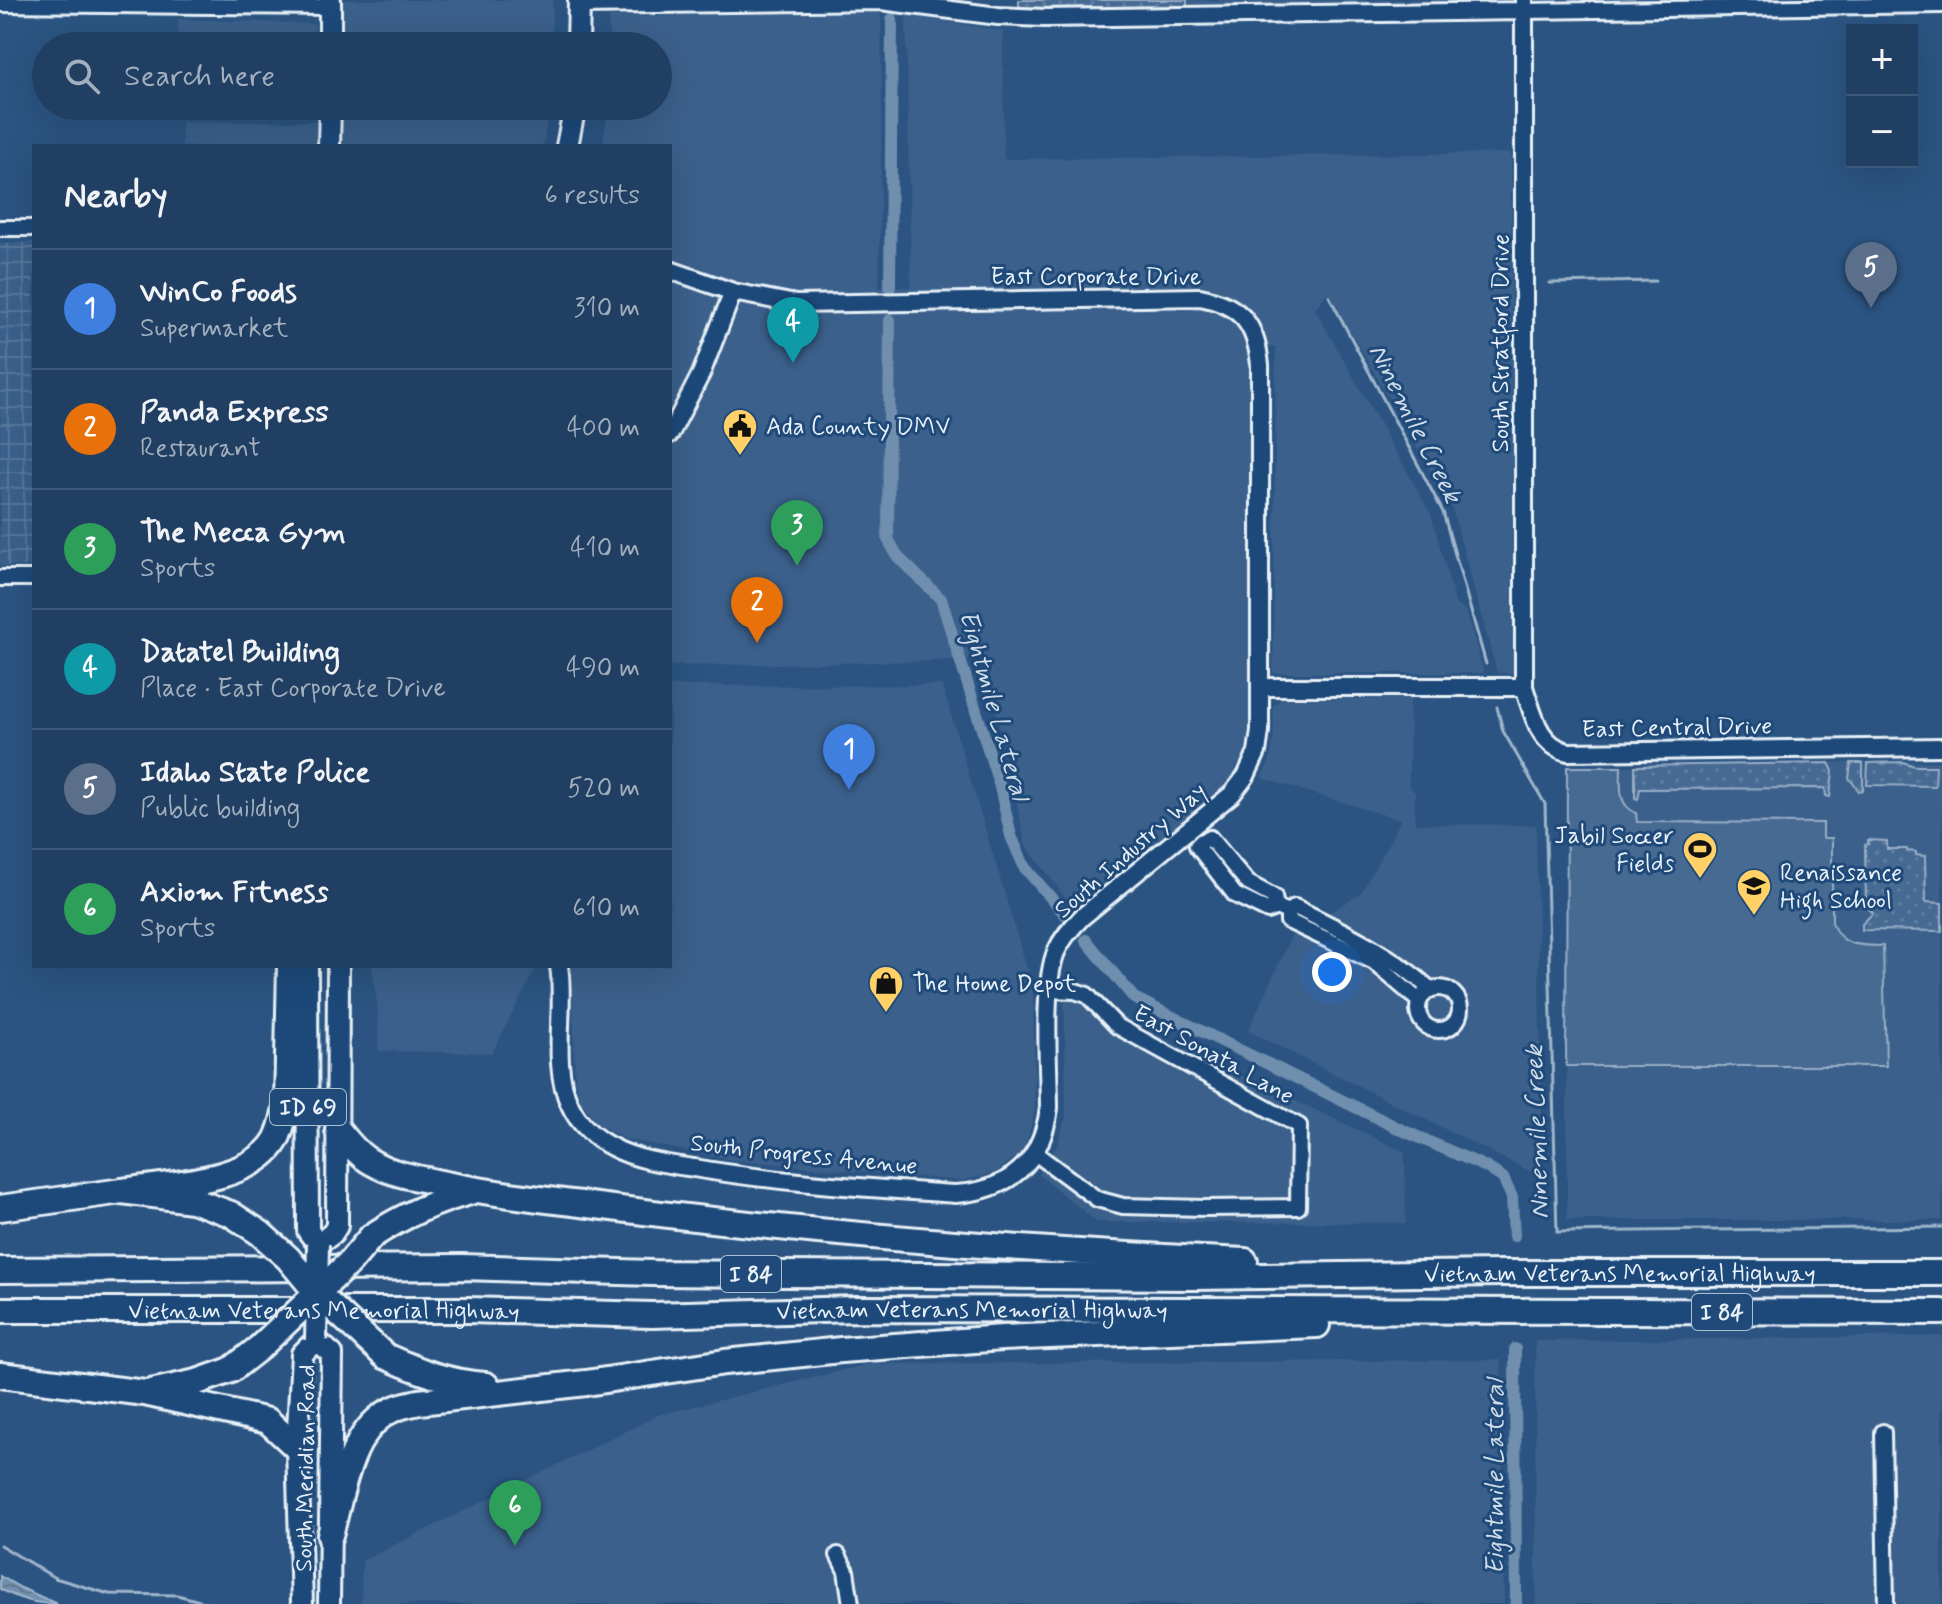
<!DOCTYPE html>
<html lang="en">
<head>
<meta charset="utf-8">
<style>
  :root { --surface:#203f62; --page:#284668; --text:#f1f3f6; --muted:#a2afbe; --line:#3d5877; --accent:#ffd166 }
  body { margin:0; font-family:Mynerve,sans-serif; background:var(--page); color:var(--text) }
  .controls { position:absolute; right:24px; top:24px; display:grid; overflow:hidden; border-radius:0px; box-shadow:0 8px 32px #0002 }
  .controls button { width:72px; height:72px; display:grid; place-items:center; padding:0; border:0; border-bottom:2px solid var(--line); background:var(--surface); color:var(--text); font:40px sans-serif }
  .you { position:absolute; left:1332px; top:972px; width:28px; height:28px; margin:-20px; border:6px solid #fff; border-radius:50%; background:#1a73e8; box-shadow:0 0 0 12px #1a73e833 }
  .badge { display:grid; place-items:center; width:52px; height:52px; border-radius:50%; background:var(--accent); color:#fff; font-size:26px; font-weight:700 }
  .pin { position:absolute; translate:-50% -66px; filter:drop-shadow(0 2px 4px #0008) }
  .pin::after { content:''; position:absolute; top:42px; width:28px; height:24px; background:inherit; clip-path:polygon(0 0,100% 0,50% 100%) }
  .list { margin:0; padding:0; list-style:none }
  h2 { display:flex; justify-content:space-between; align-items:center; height:104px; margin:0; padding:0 32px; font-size:34px }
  h2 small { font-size:26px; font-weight:400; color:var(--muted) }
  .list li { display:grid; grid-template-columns:52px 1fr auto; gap:24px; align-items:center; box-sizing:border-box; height:120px; padding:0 32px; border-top:2px solid var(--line) }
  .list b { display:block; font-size:30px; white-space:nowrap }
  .list p { margin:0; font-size:26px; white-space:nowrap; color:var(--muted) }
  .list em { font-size:26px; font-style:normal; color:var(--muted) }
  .icon { flex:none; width:44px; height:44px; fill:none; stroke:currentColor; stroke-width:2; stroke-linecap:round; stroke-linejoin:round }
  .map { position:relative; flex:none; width:1942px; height:1604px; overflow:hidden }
  .search { position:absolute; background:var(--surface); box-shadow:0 8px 32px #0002; left:32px; top:32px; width:640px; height:88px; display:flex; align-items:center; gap:20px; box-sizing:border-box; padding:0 28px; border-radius:44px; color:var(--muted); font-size:30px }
  .panel { position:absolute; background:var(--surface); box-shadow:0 8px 32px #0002; left:32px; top:144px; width:640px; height:824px; border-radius:0px }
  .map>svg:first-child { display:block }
</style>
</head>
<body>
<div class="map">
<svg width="1942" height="1604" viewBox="0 0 1942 1604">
  <defs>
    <pattern id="industrial-grid" width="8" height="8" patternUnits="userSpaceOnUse" patternTransform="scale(2)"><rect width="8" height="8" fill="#3a608b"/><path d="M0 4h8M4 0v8" fill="none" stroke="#56779c"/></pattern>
    <pattern id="grass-dots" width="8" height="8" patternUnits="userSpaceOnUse" patternTransform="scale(2)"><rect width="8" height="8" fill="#476b93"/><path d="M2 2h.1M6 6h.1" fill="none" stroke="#6281a3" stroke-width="1.8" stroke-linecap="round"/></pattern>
    <pattern id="water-waves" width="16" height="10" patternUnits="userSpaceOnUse" patternTransform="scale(2)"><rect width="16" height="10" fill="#708ead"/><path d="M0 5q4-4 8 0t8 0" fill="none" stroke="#61768a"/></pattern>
  </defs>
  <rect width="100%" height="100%" fill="#2b5482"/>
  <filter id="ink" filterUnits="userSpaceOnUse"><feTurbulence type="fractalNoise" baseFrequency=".0125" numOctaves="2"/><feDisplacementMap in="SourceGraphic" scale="16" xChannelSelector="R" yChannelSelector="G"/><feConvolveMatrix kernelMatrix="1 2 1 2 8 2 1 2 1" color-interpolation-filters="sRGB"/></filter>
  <g filter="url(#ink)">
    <path fill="#3a608b" d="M 343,0 L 553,0 L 551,46 L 343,46 Z
      M 1187,0 L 1508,0 L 1187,6 Z
      M 881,12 L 882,107 L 879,288 L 911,287 L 906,15 L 1003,31 L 1004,159 L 1511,153 L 1513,673 L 1497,673 L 1452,509 L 1328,292 L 1315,309 L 1431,514 L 1456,605 L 1466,611 L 1484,673 L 1273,673 L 1276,347 L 1249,350 L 1251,743 L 1223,789 L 1072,906 L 1026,846 L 985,660 L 670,666 L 670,146 L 602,146 L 609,106 L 658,106 L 658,46 L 609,46 L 609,17 Z
      M 178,19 L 315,24 L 315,46 L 178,46 Z
      M 342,106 L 549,106 L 543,146 L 342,146 Z
      M 316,121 L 316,146 L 182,146 L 181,122 Z
      M 942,685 L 1033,988 L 1035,1109 L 1025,1150 L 995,1173 L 961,1181 L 733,1160 L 625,1139 L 599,1125 L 581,1102 L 575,1080 L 572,966 L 670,966 L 670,686 Z
      M 1281,699 L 1410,699 L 1409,785 L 1415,793 L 1415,824 L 1536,825 L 1543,1178 L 1248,1031 L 1292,935 L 1361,893 L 1401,820 L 1261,778 L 1269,763 L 1274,734 L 1273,706 Z
      M 1942,761 L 1942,1220 L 1567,1220 L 1567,767 Z
      M 372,966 L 537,966 L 492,1053 L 378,1051 L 378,1010 Z
      M 1064,979 L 1090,983 L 1119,1018 L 1405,1152 L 1406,1223 L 1097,1222 L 1039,1175 L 1057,1146 L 1066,1116 Z
      M 1942,1336 L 1942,1604 L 1536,1604 L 1535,1341 Z
      M 1501,1360 L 1504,1604 L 361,1604 L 362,1561 L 658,1415 L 869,1364 Z"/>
    <path fill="url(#industrial-grid)" d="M 34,242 L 34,566 L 0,566 L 0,243 Z"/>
    <path fill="url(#grass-dots)" stroke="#98aec6" stroke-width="2" d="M 1019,0 L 1187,0 L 1187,6 L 1019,8 Z
      M 1903,762 L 1914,766 L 1936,766 L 1935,786 L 1867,785 L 1868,763 Z
      M 1829,763 L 1833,771 L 1830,797 L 1826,796 L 1825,788 L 1640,789 L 1638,799 L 1635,798 L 1635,766 Z
      M 1851,763 L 1863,763 L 1863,791 L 1859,791 L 1849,778 Z
      M 1868,840 L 1887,841 L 1887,849 L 1907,849 L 1907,851 L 1916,852 L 1916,855 L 1925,856 L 1926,902 L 1942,903 L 1942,931 L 1862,930 L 1862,924 L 1873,913 L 1866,906 L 1865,845 L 1868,844 Z"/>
    <path fill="#476b93" stroke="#98aec6" stroke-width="2" d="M 1567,767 L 1621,767 C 1621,784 1617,806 1636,813 L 1637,822 L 1823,823 L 1823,838 L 1832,838 L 1832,922 C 1840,948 1861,945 1883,946 L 1886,1066 L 1566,1066 Z"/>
    <path fill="url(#water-waves)" stroke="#a0b6cb" stroke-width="2" d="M 0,1576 L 21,1588 L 57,1604 C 35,1604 19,1599 0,1589 Z"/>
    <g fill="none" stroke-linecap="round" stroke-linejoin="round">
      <path stroke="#a0b6cb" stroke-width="3" d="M 1550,283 L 1655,281
        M 1329,296 L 1443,512 L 1486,664
        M 1497,707 L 1503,731 L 1545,804 L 1557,1232 L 1942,1227
        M 0,1545 L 55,1578 L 109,1594 L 177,1595 L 211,1604"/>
      <path stroke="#708ead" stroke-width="12" d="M 890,287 L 892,19
        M 890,320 L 888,539 L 898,557 L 941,599 L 1000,787 L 1011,836 L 1025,868 L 1065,914
        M 1086,940 L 1134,998 L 1402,1130 L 1486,1167 L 1503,1178 L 1512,1197 L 1514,1236
        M 1515,1349 L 1516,1604"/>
      <g stroke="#e8f1f8" stroke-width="20">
        <path id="minor" d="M 0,4 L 330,7
          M 1524,11 L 1942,5
          M 0,228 L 34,228
          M 0,578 L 34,578
          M 1202,841 L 1197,846 L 1235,895 L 1268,911 L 1276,907 L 1288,912 L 1288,921 L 1374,962 L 1419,1001
          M 1202,841 L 1210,838 L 1248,883 L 1274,897 L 1276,907
          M 1288,912 L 1295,907 C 1345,932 1389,952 1430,989
          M1418 1009a21 21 0 1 1 42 0a21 21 0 1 1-42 0Z
          M 1035,1153 L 1097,1199 L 1123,1206 L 1205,1208 L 1298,1207 L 1299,1126 L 1117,1026 L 1087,995 L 1075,991 L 1049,990
          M 1883,1432 L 1886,1604
          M 838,1555 L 846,1571 L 851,1604"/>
      </g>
      <g stroke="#e8f1f8" stroke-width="22">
        <path id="tertiary" d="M 1524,0 L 1524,687 C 1533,713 1538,745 1568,752 L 1942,747
          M 579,5 L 881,1 L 998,16 L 1045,18 L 1524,11
          M 670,434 L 701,374 L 733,292
          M 1261,687 L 1524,687
          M 559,966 C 566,1011 550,1063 570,1105 C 578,1123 594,1138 612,1147 C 636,1160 667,1164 694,1168 C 781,1183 868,1188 955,1194 C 1009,1191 1042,1162 1049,1108 C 1049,1068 1042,987 1056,952 C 1062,938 1071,928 1082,917 L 1232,794 L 1246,776 L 1257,752 L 1260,731 L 1260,365 C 1256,324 1241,305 1200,297 L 796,304 L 733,292 L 670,270"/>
      </g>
      <g stroke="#e8f1f8" stroke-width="26">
        <path id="primary" d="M 330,46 L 330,0
          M 578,46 L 579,0
          M 329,146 L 330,106
          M 567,146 L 575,106
          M 307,966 L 308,1231 L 318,1244 L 332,1234 L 337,1226 L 338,966
          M 302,1604 L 297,1448 L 302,1354 L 316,1340 L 332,1354 L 329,1604"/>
      </g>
      <g stroke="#e8f1f8" stroke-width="30">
        <g id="motorway">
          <path d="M 338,1130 C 348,1142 359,1156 373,1163 C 390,1173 412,1177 431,1181 C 481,1192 530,1198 581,1204 C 801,1233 1023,1251 1245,1261"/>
          <path d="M 122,1191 C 166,1184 252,1182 276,1140 C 282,1129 284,1116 287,1104 L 290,966"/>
          <path d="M 0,1208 L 122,1191 L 192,1200 L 231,1214 L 260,1233"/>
          <path d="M 372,1236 C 404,1215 433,1202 470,1192"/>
          <path id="s1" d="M 0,1270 L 462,1267 L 652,1273 L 1193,1277 L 1503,1273 L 1942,1273"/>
          <path id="s2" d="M 0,1310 L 468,1310 L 652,1315 L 856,1309 L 1942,1312"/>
          <path d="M 385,1356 C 418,1371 450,1383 486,1385"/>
          <path d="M 0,1375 L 145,1393 L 268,1421 L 297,1448"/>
          <path d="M 151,1392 L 197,1382 L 231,1370 L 259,1348"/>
          <path d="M 330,1535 C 342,1494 349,1428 394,1409 C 402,1405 411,1404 419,1402 L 586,1383 L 725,1362 L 841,1350 L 1002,1338 L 1317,1325"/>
        </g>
      </g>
      <use href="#minor" stroke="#1f4a7a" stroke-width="14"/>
      <use href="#tertiary" stroke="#1f4a7a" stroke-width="16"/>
      <use href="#primary" stroke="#1f4a7a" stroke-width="20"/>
      <use href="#motorway" stroke="#1f4a7a" stroke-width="24"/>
      <g stroke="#e8f1f8" stroke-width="26" stroke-linecap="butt">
        <path id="primary-bridge" d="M 316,1340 L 318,1244"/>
      </g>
      <g stroke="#e8f1f8" stroke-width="30" stroke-linecap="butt">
        <path id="motorway-bridge" d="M 260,1233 L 288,1258 L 317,1293 L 385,1356
          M 259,1348 L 350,1262 L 372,1236"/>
      </g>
      <use href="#primary-bridge" stroke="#1f4a7a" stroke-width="20"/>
      <use href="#motorway-bridge" stroke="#1f4a7a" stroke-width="24"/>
    </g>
  </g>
  <defs>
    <g id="civic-pin" transform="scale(1.8)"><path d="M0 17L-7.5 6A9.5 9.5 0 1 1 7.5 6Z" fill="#ffd166" stroke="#1f4a7a"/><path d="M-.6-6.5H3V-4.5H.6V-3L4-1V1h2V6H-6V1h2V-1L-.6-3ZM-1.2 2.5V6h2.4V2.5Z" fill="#111"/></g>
    <g id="stadium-pin" transform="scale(1.8)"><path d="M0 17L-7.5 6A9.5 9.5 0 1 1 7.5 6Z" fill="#ffd166" stroke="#1f4a7a"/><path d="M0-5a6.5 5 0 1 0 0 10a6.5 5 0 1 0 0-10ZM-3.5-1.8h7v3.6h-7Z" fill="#111"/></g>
    <g id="school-pin" transform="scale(1.8)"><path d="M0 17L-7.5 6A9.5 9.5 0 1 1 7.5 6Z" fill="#ffd166" stroke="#1f4a7a"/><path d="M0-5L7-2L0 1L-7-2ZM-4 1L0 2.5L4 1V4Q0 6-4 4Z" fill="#111"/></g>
    <g id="shop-pin" transform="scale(1.8)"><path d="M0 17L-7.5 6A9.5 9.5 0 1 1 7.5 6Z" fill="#ffd166" stroke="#1f4a7a"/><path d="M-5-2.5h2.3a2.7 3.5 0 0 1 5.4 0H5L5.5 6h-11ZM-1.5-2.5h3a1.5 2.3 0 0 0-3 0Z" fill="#111"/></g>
  </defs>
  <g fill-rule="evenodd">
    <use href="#civic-pin" x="740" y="426"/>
    <use href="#stadium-pin" x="1700" y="849"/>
    <use href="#school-pin" x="1754" y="886"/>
    <use href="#shop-pin" x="886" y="983"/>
  </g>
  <g text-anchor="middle" stroke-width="6" stroke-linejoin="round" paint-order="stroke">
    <g fill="#1f4a7a" stroke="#acbfd2" stroke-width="2">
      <rect x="270" y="1089" width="76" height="36" rx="6"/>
      <rect x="721" y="1256" width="60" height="36" rx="6"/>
      <rect x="1692" y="1294" width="60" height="36" rx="6"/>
    </g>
    <g font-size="22" font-weight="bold" fill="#e8f1f8">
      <text x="308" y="1115">ID 69</text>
      <text x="751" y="1282">I 84</text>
      <text x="1722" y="1320">I 84</text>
    </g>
    <g font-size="24" fill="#e8f1f8" stroke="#1f4a7a">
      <text x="1096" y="284">East Corporate Drive</text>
      <text transform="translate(1500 343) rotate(-90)" y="8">South Stratford Drive</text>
      <text transform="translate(1677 727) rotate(-1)" y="8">East Central Drive</text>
      <text transform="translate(1130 850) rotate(-41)" y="8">South Industry Way</text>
      <text transform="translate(1214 1054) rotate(29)" y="8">East Sonata Lane</text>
      <text transform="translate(804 1154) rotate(6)" y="8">South Progress Avenue</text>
      <text dy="8" stroke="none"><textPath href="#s1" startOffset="1620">Vietnam Veterans Memorial Highway</textPath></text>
      <text dy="8" stroke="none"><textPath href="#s2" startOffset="324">Vietnam Veterans Memorial Highway</textPath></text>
      <text dy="8" stroke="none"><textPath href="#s2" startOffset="972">Vietnam Veterans Memorial Highway</textPath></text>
      <text transform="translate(305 1468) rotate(-89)" y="8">South Meridian Road</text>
    </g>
    <g font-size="24" fill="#e8f1f8" stroke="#1f4a7a" text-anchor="start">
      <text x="766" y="434">Ada County DMV</text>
      <text x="1674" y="843" text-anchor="end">Jabil Soccer<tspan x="1674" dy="28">Fields</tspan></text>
      <text x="1780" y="880">Renaissance<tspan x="1780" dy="28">High School</tspan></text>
      <text x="912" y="991">The Home Depot</text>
    </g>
    <g font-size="26" font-style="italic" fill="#d0dde9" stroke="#1f4a7a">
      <text transform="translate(1416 423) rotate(63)" y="9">Ninemile Creek</text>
      <text transform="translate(995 705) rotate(74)" y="9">Eightmile Lateral</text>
      <text transform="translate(1536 1132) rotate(-92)" y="9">Ninemile Creek</text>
      <text transform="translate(1494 1477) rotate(-90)" y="9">Eightmile Lateral</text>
    </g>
  </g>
</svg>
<div class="controls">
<button>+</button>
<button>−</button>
</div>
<div class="you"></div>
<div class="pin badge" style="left:849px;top:790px;background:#3f7fe0">1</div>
<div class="pin badge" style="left:757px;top:643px;background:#e8710a">2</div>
<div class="pin badge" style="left:797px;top:566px;background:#2e9e5b">3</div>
<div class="pin badge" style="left:793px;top:363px;background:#0f9aa8">4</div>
<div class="pin badge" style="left:1871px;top:308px;background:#5c6f8a">5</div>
<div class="pin badge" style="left:515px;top:1546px;background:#2e9e5b">6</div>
<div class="search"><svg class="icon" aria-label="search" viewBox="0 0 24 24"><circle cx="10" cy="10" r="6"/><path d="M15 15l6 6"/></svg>Search here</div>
<section class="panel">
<h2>Nearby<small>6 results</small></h2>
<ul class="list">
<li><span class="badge" style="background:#3f7fe0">1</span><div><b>WinCo Foods</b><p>Supermarket</p></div><em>310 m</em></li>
<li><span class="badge" style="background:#e8710a">2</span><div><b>Panda Express</b><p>Restaurant</p></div><em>400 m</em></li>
<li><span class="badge" style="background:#2e9e5b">3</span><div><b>The Mecca Gym</b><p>Sports</p></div><em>410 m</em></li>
<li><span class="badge" style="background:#0f9aa8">4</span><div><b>Datatel Building</b><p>Place · East Corporate Drive</p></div><em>490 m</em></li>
<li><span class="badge" style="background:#5c6f8a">5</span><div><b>Idaho State Police</b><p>Public building</p></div><em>520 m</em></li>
<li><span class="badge" style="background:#2e9e5b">6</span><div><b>Axiom Fitness</b><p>Sports</p></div><em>610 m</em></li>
</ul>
</section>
</div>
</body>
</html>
